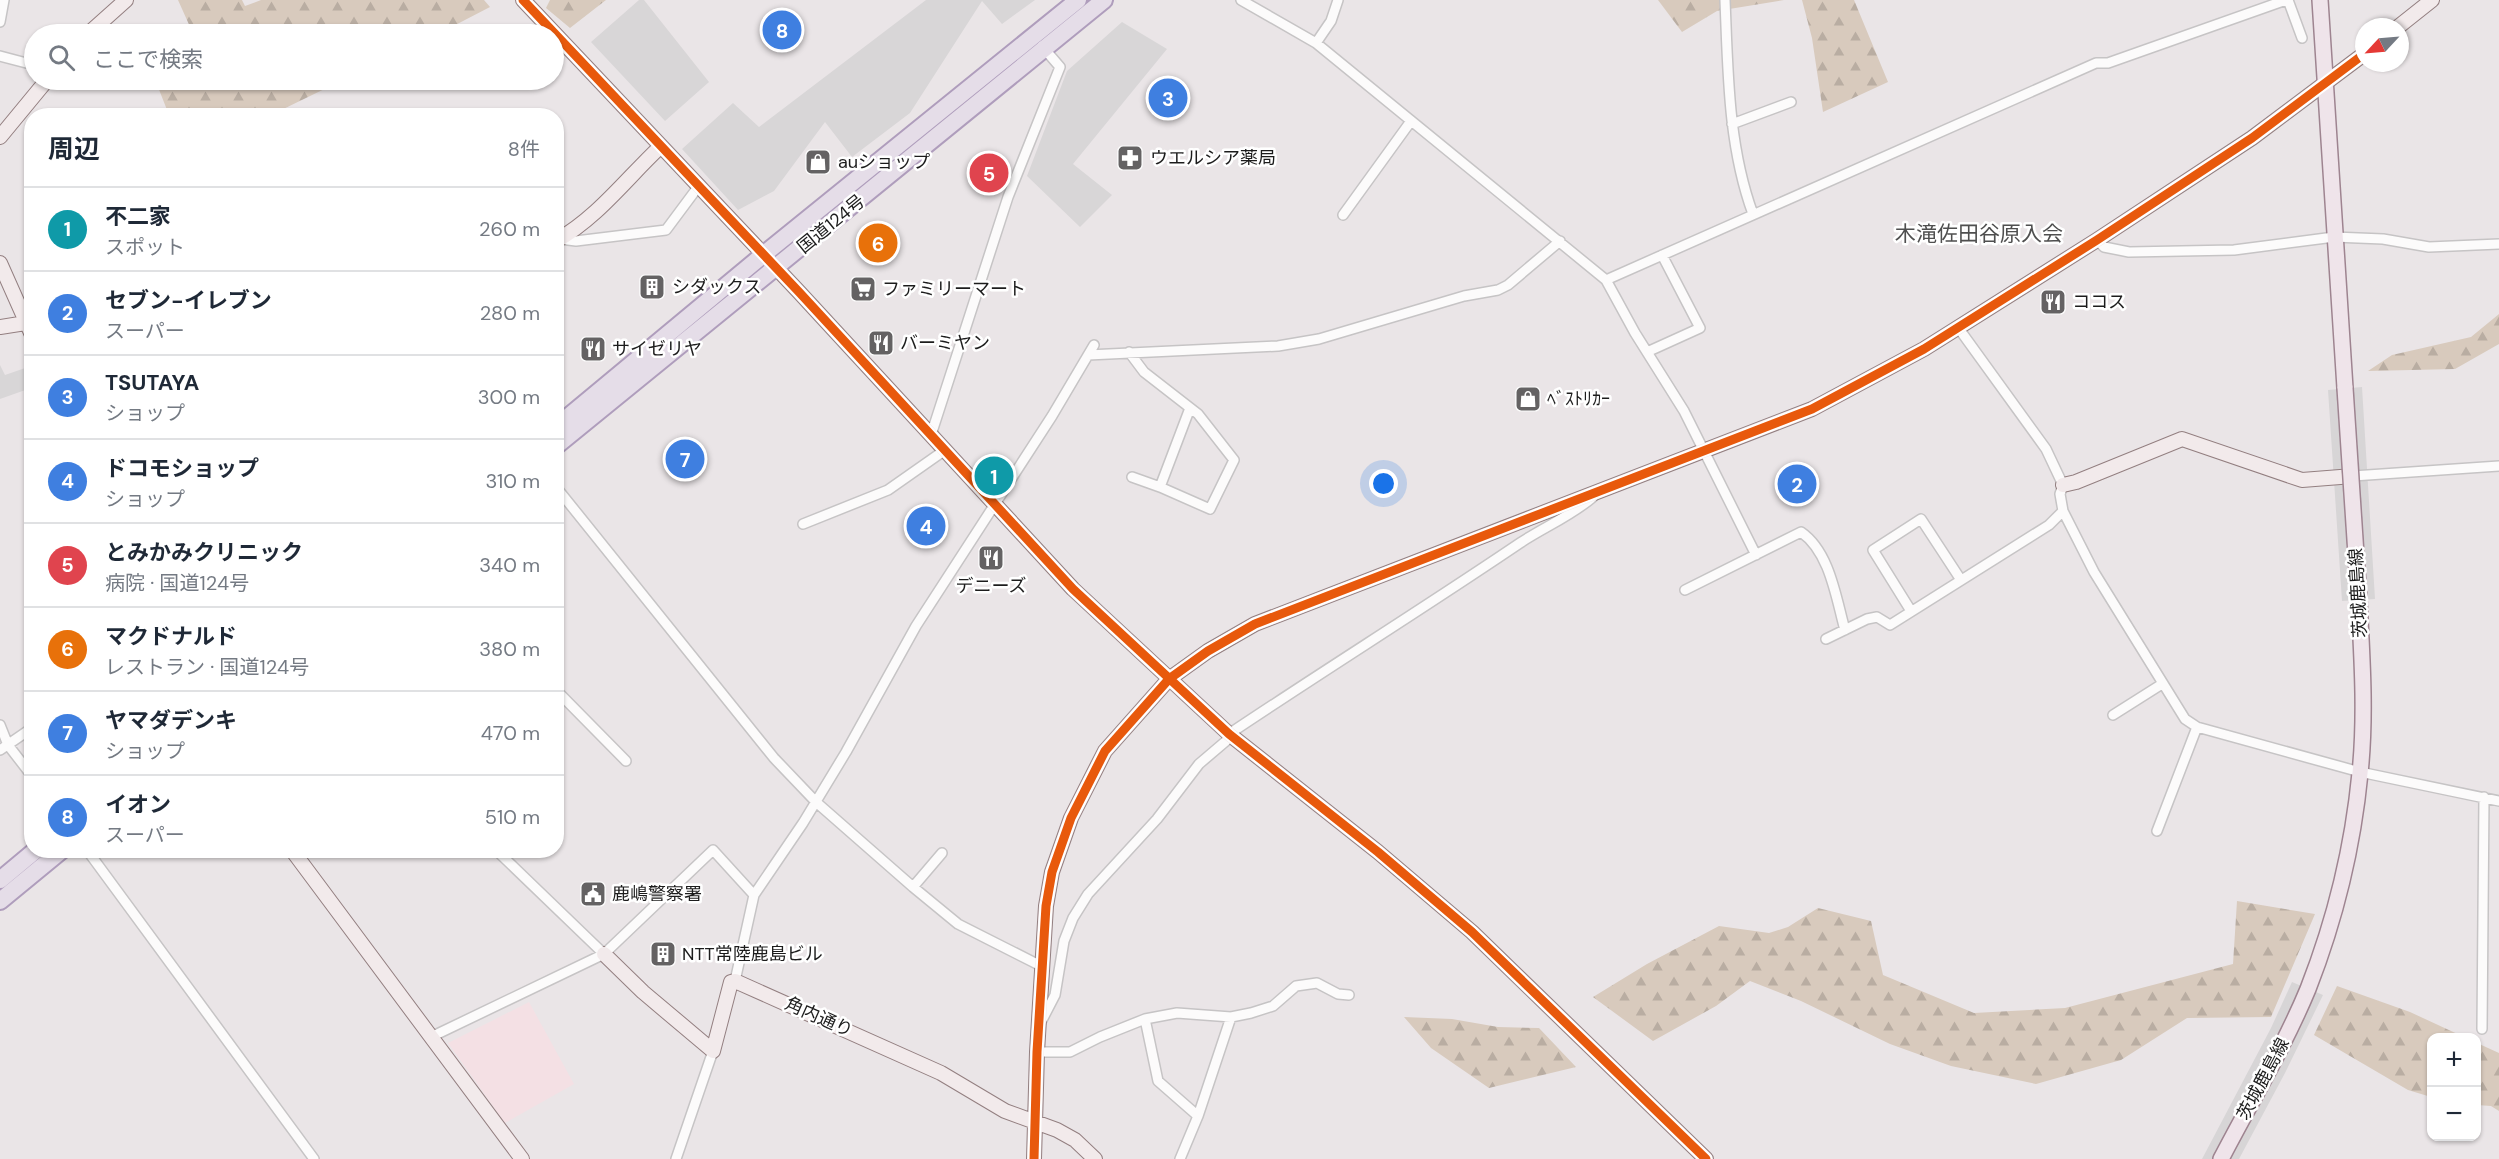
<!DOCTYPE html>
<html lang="ja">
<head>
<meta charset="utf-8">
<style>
  :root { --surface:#fff; --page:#f6f6f7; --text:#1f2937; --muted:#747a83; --line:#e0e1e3; --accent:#646263 }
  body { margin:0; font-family:"DM Sans","Noto Sans JP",sans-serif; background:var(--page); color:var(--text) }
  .controls { position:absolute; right:18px; bottom:18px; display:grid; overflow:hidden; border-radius:12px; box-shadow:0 2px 4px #0004 }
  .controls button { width:54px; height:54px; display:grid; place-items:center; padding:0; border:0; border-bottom:2px solid var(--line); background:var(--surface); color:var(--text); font:30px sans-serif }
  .compass { position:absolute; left:2355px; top:18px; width:54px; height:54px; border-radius:50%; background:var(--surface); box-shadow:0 2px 4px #0004; rotate:244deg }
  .you { position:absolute; left:1384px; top:484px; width:21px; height:21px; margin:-15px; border:4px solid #fff; border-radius:50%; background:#1a73e8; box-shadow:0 0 0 9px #1a73e833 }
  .badge { display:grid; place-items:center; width:39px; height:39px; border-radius:50%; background:var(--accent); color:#fff; font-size:20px; font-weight:700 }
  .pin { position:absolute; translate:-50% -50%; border:3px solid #fff; box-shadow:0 2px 6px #0006 }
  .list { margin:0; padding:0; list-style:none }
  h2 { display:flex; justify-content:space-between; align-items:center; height:78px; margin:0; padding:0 24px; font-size:26px }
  h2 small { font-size:20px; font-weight:400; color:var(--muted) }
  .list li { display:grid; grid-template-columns:39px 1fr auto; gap:18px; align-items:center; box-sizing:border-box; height:84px; padding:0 24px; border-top:2px solid var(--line) }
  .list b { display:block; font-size:22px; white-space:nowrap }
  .list p { margin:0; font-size:20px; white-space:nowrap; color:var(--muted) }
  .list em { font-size:20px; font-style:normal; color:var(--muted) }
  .icon { flex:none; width:33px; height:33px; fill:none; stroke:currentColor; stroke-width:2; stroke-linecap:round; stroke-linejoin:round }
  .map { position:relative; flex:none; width:2499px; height:1159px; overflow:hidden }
  .search { position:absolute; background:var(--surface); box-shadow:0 2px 4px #0004; left:24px; top:24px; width:540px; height:66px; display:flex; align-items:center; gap:15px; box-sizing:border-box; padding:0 21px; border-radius:33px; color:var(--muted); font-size:22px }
  .panel { position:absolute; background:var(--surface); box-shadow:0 2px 4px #0004; left:24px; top:108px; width:540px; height:750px; border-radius:24px }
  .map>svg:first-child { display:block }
</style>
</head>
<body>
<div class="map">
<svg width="2499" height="1159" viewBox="0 0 2499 1159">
  <defs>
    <pattern id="forest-firs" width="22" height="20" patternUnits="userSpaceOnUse" patternTransform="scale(1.5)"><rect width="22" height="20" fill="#d8cabd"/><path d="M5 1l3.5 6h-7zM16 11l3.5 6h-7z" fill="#b9ada2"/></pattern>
  </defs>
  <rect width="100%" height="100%" fill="#eae5e7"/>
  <path fill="#f4e0e4" d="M 529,1002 L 574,1084 L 505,1123 L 448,1043 Z"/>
  <path fill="#d8d6d7" d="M 639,0 L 644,0 L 709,82 L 665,121 L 591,42 Z
    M 926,0 L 1035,0 L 1002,24 L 982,1 L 910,113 L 852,157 L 825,122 L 774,191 L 738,210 L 682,149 L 733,103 L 759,127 Z
    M 1122,22 L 1167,49 L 1073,164 L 1112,195 L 1080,227 L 1027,176 L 1067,71 Z
    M 0,365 L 5,375 L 31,366 L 31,388 L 0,399 Z"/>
  <path fill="url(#forest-firs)" d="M 178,0 L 242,0 L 245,6 L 261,0 L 484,0 L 490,7 L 438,34 L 190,34 L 191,29 Z
    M 550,0 L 606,0 L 570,28 L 546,8 Z
    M 1658,0 L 1784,0 L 1717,11 L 1682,32 Z
    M 1802,0 L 1854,0 L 1888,82 L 1823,112 L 1812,38 Z
    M 164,80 L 343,80 L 271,115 L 169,115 L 158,87 Z
    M 2499,314 L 2499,344 L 2455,369 L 2368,371 L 2392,355 L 2471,337 Z
    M 2237,901 L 2315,914 L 2271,1017 L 2187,1018 L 2121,1060 L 2036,1084 L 1951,1066 L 1890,1044 L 1801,1001 L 1750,981 L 1716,1006 L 1653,1041 L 1593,997 L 1647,964 L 1719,926 L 1769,933 L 1788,927 L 1818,908 L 1871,921 L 1883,975 L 1974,1013 L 2065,1008 L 2233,964 Z
    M 2337,986 L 2410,1012 L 2464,1037 L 2432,1038 L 2431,1097 L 2408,1090 L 2314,1035 Z
    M 1404,1017 L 1452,1019 L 1498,1027 L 1539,1028 L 1576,1067 L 1489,1088 L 1431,1048 Z
    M 2477,1043 L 2499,1053 L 2499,1111 L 2491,1106 L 2477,1105 Z"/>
  <path fill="#d7d5d6" d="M 2362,387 L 2375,599 L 2342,601 L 2328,390 Z
    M 2292,982 L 2323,995 L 2285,1073 L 2239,1159 L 2202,1159 L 2271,1028 Z"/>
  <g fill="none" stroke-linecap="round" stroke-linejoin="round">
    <g stroke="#c6c4c5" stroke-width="12">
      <path id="street" d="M 1241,0 L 1316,43 L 1606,280 L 1635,333 L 1684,411 L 1756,555
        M 1725,0 C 1728,72 1728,146 1753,214
        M 2288,0 L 2302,38
        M 0,22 L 4,0
        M 1316,43 L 1331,21 L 1338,0
        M 0,56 L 34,65
        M 1732,124 L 1791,102
        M 1343,215 L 1411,121
        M 560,239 L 576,241 L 666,230 L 698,187
        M 2097,240 L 2104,247 L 2129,252 L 2234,250 L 2334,237 L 2383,239 L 2429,247 L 2499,244
        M 1606,280 L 2096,63 L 2108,63 L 2286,0
        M 1957,326 L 2046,449 L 2063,485 L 2060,494 L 2063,511 L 2094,572 L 2185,719 L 2197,727 L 2360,772 L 2499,801
        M 1129,352 L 1144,372 L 1198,414 L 1234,460 L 1210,509 L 1160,487
        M 1647,352 L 1700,328 L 1662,255
        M 1088,355 L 1278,346 L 1319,339 L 1464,296 L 1498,290 L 1508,285 L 1560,241
        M 931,435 L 1008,197 L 1060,67 L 1042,46
        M 2353,476 L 2499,466
        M 1132,477 L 1160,487 L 1190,408
        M 556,487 L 774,758 L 816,802 L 913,887 L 942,853
        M 803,524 L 888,490 L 945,450
        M 1685,590 L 1801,532 C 1830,552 1836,598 1845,630
        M 1911,611 L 1873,550 L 1921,519 L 1961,580
        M 1826,639 L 1867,619 L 1877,617 L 1890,625 L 2049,525 L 2063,511
        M 556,690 L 626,761
        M 2113,715 L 2162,684
        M 0,725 L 8,745 L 32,776
        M 0,750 L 32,728
        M 2157,831 L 2197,727
        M 87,850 L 314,1159
        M 496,850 L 604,954
        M 913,887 L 958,924 L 1043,967
        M 735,981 L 754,895 L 803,823 L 846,752 L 916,626 L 1052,416 L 1094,345
        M 1145,1019 L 1158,1081 L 1198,1116
        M 1041,1022 L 1055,995 L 1064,941 L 1073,918 L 1088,894 L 1157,819 L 1199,764 L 1226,741 L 1229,734 C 1326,669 1424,608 1520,543 C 1544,527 1571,516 1593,497
        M 2482,1029 L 2484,797
        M 431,1037 L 604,954 L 713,850 L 754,895
        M 1037,1052 L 1070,1052 L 1100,1037 L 1145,1019 L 1177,1013 L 1231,1017 L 1251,1013 L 1273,1006 L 1296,986 L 1317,983 L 1338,994 L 1349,995
        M 676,1159 L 713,1051
        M 1180,1159 L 1198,1116 L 1231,1017"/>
    </g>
    <g stroke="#937f80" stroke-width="16">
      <path id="secondary" d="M 523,0 L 799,292 L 1073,589 L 1229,734 L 1378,852 L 1472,932 L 1706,1159
        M 2398,27 L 2432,0
        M 88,34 L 126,0
        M 0,137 L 47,80
        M 556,241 C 598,217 626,179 660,147
        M 0,263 L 32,335
        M 0,327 L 32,322
        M 2063,485 L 2076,482 L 2182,439 L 2302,480 L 2353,476
        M 292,850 L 522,1159
        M 604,954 L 643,992 L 713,1051 L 731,982 L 735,981 L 941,1073 L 1005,1111 L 1057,1130 L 1075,1140 L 1095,1159
        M 1034,1159 L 1037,1052 L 1046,906 L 1052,872 L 1071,818 L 1105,751 L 1169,679 L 1208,651 L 1255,624 L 1812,409 L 1924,349 L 2097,240 L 2252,138 L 2364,54"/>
    </g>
    <g stroke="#9e8490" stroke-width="18">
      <path id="primary" d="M 2320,0 L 2345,388
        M 2221,1159 C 2250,1103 2284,1047 2308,989 C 2335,920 2353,846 2360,773 C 2366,716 2362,657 2359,600"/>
    </g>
    <g stroke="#af9dbc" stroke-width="20">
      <path id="highway" d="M 556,427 L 763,255 L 1078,0
        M 556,446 L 1104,0
        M 0,880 L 36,850
        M 0,901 L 62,850"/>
    </g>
    <use href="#street" stroke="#fcfbfb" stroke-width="9"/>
    <use href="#secondary" stroke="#f2eaeb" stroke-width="14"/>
    <use href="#primary" stroke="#efe4ea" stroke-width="15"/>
    <use href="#highway" stroke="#e5dde8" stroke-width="16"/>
    <g stroke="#9e8490" stroke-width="18" stroke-linecap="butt">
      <path id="primary-bridge" d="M 2345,388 L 2359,600"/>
    </g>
    <use href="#primary-bridge" stroke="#efe4ea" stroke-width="15"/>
    <g stroke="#fff" stroke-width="13">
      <path id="cycleway" d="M 523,0 L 799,292 L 1073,589 L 1229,734 L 1378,852 L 1472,932 L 1706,1159
        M 1034,1159 L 1037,1052 L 1046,906 L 1052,872 L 1071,818 L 1105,751 L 1169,679 L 1208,651 L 1255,624 L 1812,409 L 1924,349 L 2097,240 L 2252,138 L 2364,54"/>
    </g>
    <use href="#cycleway" stroke="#e8590c" stroke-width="9"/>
  </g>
  <defs>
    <g id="pharmacy-square" transform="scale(1.35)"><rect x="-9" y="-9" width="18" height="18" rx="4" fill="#646263" stroke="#fff"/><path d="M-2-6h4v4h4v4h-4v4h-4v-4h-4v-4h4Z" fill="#fff"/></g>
    <g id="shop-square" transform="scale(1.35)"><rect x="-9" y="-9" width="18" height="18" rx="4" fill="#646263" stroke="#fff"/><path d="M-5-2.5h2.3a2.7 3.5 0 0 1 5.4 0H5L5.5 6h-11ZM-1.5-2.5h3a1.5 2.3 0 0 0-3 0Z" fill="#fff"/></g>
    <g id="building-square" transform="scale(1.35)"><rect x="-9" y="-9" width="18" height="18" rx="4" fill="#646263" stroke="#fff"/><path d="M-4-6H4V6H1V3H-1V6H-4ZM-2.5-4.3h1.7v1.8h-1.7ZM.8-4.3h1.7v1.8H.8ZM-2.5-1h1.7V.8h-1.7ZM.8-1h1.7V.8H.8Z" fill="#fff"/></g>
    <g id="supermarket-square" transform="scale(1.35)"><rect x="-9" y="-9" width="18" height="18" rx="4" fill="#646263" stroke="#fff"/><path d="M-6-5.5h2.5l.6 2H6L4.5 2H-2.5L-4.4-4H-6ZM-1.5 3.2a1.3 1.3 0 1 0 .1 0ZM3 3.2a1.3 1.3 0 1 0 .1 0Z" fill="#fff"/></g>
    <g id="restaurant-square" transform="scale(1.35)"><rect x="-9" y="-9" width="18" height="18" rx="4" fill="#646263" stroke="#fff"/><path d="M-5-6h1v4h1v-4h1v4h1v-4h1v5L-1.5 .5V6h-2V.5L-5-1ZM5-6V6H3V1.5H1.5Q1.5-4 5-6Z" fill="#fff"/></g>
    <g id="civic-square" transform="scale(1.35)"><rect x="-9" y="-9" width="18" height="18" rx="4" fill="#646263" stroke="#fff"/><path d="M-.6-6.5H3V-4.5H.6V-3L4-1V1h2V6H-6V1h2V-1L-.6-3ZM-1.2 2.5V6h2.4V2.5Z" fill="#fff"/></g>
  </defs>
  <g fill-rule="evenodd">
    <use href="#pharmacy-square" x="1130" y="158"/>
    <use href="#shop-square" x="818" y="162"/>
    <use href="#building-square" x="652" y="287"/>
    <use href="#supermarket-square" x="863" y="289"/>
    <use href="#restaurant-square" x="2053" y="302"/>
    <use href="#restaurant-square" x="881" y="343"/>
    <use href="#restaurant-square" x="593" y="349"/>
    <use href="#shop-square" x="1528" y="399"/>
    <use href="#restaurant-square" x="991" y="558"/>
    <use href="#civic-square" x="593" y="894"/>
    <use href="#building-square" x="663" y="954"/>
  </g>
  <g text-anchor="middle" stroke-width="5" stroke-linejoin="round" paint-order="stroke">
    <g font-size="18" fill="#1c1c1c" stroke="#fff" text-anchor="start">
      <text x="1150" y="164">ウエルシア薬局</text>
      <text x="838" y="168">auショップ</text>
      <text x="672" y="293">シダックス</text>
      <text x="882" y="295">ファミリーマート</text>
      <text x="2072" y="308">ココス</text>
      <text x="900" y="349">バーミヤン</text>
      <text x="612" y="355">サイゼリヤ</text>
      <text x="1547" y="405">ﾍﾞｽﾄﾘｶｰ</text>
      <text x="991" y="592" text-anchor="middle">デニーズ</text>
      <text x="612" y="900">鹿嶋警察署</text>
      <text x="682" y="960">NTT常陸鹿島ビル</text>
    </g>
    <g font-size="18" fill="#1c1c1c" stroke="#fff">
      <text transform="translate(831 224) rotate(-39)" y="6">国道124号</text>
      <text transform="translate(2358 593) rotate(-93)" y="6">茨城鹿島線</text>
      <text transform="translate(819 1017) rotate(24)" y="6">角内通り</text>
      <text transform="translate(2263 1079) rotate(-62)" y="6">茨城鹿島線</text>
    </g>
    <g font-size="21" fill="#4f4f4f" stroke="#fff">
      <text x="1979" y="241">木滝佐田谷原入会</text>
    </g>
  </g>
</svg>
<div class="controls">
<button>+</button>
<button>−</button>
</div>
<svg class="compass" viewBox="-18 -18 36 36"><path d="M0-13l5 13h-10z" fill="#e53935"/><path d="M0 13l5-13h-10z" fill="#747a83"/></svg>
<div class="you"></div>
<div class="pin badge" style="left:994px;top:476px;background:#0f9aa8">1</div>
<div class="pin badge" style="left:1797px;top:484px;background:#3f7fe0">2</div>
<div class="pin badge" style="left:1168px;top:98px;background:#3f7fe0">3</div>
<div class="pin badge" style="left:926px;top:526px;background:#3f7fe0">4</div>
<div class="pin badge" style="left:989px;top:173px;background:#e0444e">5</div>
<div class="pin badge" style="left:878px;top:243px;background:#e8710a">6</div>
<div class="pin badge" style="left:685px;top:459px;background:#3f7fe0">7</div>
<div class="pin badge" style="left:782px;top:30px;background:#3f7fe0">8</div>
<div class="search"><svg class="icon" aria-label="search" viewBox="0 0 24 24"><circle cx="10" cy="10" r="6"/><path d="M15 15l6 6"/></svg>ここで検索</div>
<section class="panel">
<h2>周辺<small>8件</small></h2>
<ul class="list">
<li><span class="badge" style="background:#0f9aa8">1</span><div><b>不二家</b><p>スポット</p></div><em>260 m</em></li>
<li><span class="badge" style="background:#3f7fe0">2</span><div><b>セブン-イレブン</b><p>スーパー</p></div><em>280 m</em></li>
<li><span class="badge" style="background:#3f7fe0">3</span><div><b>TSUTAYA</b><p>ショップ</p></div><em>300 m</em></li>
<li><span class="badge" style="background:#3f7fe0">4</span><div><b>ドコモショップ</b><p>ショップ</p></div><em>310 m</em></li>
<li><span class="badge" style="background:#e0444e">5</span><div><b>とみかみクリニック</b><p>病院 · 国道124号</p></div><em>340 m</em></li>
<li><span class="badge" style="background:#e8710a">6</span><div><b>マクドナルド</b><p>レストラン · 国道124号</p></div><em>380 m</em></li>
<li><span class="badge" style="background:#3f7fe0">7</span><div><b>ヤマダデンキ</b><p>ショップ</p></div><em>470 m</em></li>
<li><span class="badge" style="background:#3f7fe0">8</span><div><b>イオン</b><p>スーパー</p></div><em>510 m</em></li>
</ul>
</section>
</div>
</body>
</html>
